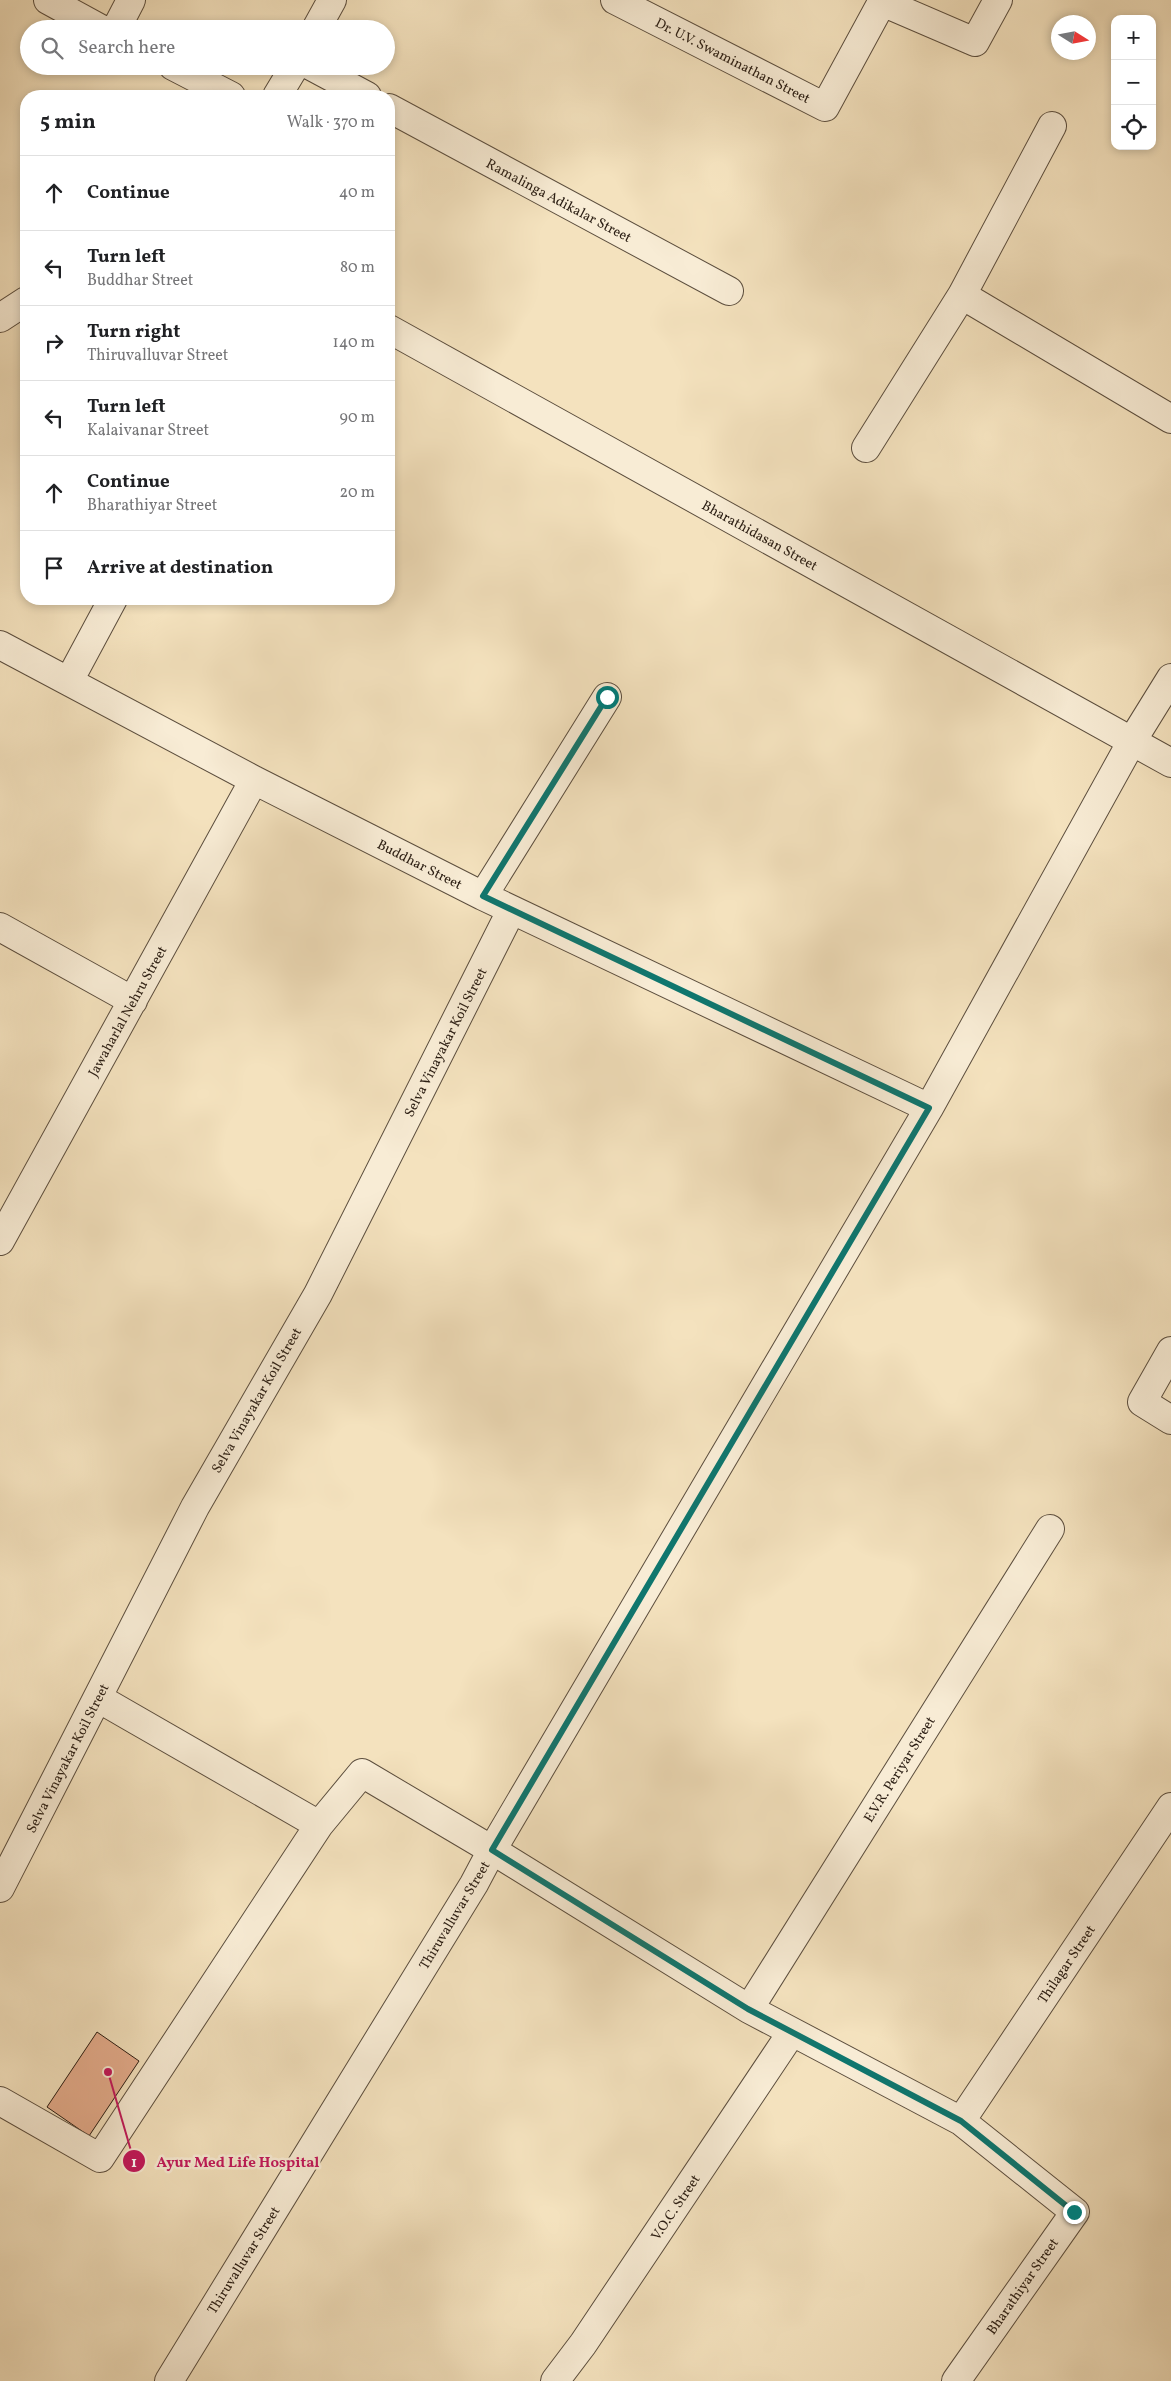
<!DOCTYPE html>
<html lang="en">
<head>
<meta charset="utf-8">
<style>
  :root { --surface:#fff; --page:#f6f6f6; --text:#202124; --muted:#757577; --line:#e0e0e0 }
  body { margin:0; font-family:Vollkorn,serif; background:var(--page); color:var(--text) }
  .controls { position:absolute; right:15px; top:15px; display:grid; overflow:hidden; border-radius:10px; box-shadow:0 2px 8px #0003 }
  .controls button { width:45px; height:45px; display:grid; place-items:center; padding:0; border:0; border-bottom:1px solid var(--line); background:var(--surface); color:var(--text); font:25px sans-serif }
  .compass { position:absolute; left:1051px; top:15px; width:45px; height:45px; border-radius:50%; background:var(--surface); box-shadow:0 2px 8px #0003; rotate:101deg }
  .stop { position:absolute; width:15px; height:15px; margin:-11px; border:4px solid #0f766e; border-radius:50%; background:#fff }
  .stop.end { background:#0f766e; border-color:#fff; box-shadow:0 1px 5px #0008 }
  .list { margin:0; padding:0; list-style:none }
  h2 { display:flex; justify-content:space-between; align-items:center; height:65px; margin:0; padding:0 20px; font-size:21px }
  h2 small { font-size:16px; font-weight:400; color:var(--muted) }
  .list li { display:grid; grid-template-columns:32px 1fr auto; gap:15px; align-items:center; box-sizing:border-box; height:75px; padding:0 20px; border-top:1px solid var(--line) }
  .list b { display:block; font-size:19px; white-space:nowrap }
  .list p { margin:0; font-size:16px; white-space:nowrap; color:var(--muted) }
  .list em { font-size:16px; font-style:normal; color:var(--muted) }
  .icon { flex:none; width:28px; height:28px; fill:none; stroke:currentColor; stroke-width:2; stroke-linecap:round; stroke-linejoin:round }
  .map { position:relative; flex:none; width:1171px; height:2381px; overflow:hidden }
  .search { position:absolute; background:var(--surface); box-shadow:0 2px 8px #0003; left:20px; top:20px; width:375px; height:55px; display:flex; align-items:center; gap:12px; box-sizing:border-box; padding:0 18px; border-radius:28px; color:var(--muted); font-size:19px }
  .panel { position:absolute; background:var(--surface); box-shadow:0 2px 8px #0003; left:20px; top:90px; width:375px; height:515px; border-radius:20px }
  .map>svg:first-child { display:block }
</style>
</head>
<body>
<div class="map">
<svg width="1171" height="2381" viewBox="0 0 1171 2381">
  <rect width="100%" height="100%" fill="#f4e2be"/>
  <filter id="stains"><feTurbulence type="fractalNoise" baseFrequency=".004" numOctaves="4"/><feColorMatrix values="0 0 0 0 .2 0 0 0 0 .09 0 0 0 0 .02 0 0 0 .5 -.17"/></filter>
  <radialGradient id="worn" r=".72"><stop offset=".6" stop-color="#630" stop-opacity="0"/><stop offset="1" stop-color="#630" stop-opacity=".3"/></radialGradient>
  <path fill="#e5ad8d" stroke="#2a1d13" d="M 97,2032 L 139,2061 L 89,2136 L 47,2107 Z"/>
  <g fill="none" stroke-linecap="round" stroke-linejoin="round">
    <g stroke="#5c4e3e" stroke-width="30">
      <path id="street" d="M 48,0 L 101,29
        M 615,0 L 825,107 L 882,2 L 975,42 L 998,0
        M 116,29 L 131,0
        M 316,29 L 332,0
        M 173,66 L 231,96
        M 311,66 L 367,96
        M 277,96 L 295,66
        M 389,108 L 729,291
        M 962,295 L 1171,419
        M 0,318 L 26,301
        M 389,329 L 1171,763
        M 866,448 L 962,295 L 1052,126
        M 0,645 L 254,780 L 483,896 L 929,1108
        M 69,681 L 113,599
        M 483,896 L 607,697
        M 0,927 L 133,1001
        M 0,1241 L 254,780
        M 1171,1351 L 1142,1402 L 1171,1420
        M 98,1698 L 319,1825
        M 0,1888 L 195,1507 L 318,1294 L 511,911
        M 749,2009 L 1050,1529
        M 0,2101 L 100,2158 L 319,1825 L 362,1773 L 492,1850 L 749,2009 L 961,2121 L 1075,2212 L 956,2381
        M 961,2121 L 1171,1807
        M 169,2381 L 474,1884 L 492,1850 L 929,1108 L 1132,741 L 1171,678
        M 555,2381 L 583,2344 L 792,2032"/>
    </g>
    <use href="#street" stroke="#f8ecd5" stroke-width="28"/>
  </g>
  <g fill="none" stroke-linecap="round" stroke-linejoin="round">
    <path stroke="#0f766e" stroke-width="6" d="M 607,697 L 483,896 L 929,1108 L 492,1850 L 748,2009 L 961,2121 L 1074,2212"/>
  </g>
  <g text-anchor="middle" stroke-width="5" stroke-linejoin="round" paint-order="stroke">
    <g font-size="14" fill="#2a1d13" stroke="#f8ecd5">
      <text transform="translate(733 60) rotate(27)" y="5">Dr. U.V. Swaminathan Street</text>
      <text transform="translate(559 200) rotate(28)" y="5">Ramalinga Adikalar Street</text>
      <text transform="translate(760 535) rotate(29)" y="5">Bharathidasan Street</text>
      <text transform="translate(420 864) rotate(27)" y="5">Buddhar Street</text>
      <text transform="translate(127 1011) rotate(-61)" y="5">Jawaharlal Nehru Street</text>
      <text transform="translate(445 1042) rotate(-63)" y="5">Selva Vinayakar Koil Street</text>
      <text transform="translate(256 1400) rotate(-60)" y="5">Selva Vinayakar Koil Street</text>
      <text transform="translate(67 1758) rotate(-63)" y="5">Selva Vinayakar Koil Street</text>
      <text transform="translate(899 1769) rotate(-58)" y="5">E.V.R. Periyar Street</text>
      <text transform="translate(454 1915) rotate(-59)" y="5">Thiruvalluvar Street</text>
      <text transform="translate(1066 1964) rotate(-56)" y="5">Thilagar Street</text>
      <text transform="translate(675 2207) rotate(-56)" y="5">V.O.C. Street</text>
      <text transform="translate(243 2260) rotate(-58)" y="5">Thiruvalluvar Street</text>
      <text transform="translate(1022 2286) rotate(-55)" y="5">Bharathiyar Street</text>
    </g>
  </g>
  <path fill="none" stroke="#c2185b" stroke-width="2" d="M108 2072L134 2161"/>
  <g fill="#c2185b" stroke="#f8ecd5" stroke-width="2">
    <circle cx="108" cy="2072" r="5"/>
    <circle cx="134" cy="2161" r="12"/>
  </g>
  <g font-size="15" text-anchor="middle" font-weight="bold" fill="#fff">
    <text x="134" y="2167">1</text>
  </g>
  <g font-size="15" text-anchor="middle" font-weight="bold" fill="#c2185b" stroke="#f8ecd5" stroke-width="5" stroke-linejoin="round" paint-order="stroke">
    <text x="238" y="2167">Ayur Med Life Hospital</text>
  </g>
  <rect width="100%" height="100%" filter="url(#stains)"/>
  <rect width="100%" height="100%" fill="url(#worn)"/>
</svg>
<div class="controls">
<button>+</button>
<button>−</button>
<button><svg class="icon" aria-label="locate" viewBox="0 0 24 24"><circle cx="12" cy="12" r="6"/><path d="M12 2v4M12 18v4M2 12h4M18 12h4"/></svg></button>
</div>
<svg class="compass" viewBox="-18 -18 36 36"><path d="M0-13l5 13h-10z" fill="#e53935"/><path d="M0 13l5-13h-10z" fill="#757577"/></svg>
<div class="stop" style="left:607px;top:697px"></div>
<div class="stop end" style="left:1074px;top:2212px"></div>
<div class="search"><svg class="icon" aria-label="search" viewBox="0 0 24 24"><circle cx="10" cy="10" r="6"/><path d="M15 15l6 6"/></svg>Search here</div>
<section class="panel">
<h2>5 min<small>Walk · 370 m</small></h2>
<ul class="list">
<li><svg class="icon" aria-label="ahead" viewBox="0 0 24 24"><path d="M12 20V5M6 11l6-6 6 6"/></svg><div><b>Continue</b></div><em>40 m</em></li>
<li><svg class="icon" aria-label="left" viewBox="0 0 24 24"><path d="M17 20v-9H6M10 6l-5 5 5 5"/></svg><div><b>Turn left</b><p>Buddhar Street</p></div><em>80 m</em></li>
<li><svg class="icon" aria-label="right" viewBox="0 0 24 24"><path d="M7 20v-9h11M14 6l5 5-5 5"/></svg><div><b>Turn right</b><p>Thiruvalluvar Street</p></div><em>140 m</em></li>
<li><svg class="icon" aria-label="left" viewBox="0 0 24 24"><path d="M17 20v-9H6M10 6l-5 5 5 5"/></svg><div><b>Turn left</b><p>Kalaivanar Street</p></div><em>90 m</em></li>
<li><svg class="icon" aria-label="ahead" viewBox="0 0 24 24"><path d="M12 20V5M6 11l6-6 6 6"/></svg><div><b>Continue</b><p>Bharathiyar Street</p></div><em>20 m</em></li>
<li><svg class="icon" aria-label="arrive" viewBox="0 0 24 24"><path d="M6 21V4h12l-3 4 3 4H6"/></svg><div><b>Arrive at destination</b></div></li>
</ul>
</section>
</div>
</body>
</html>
